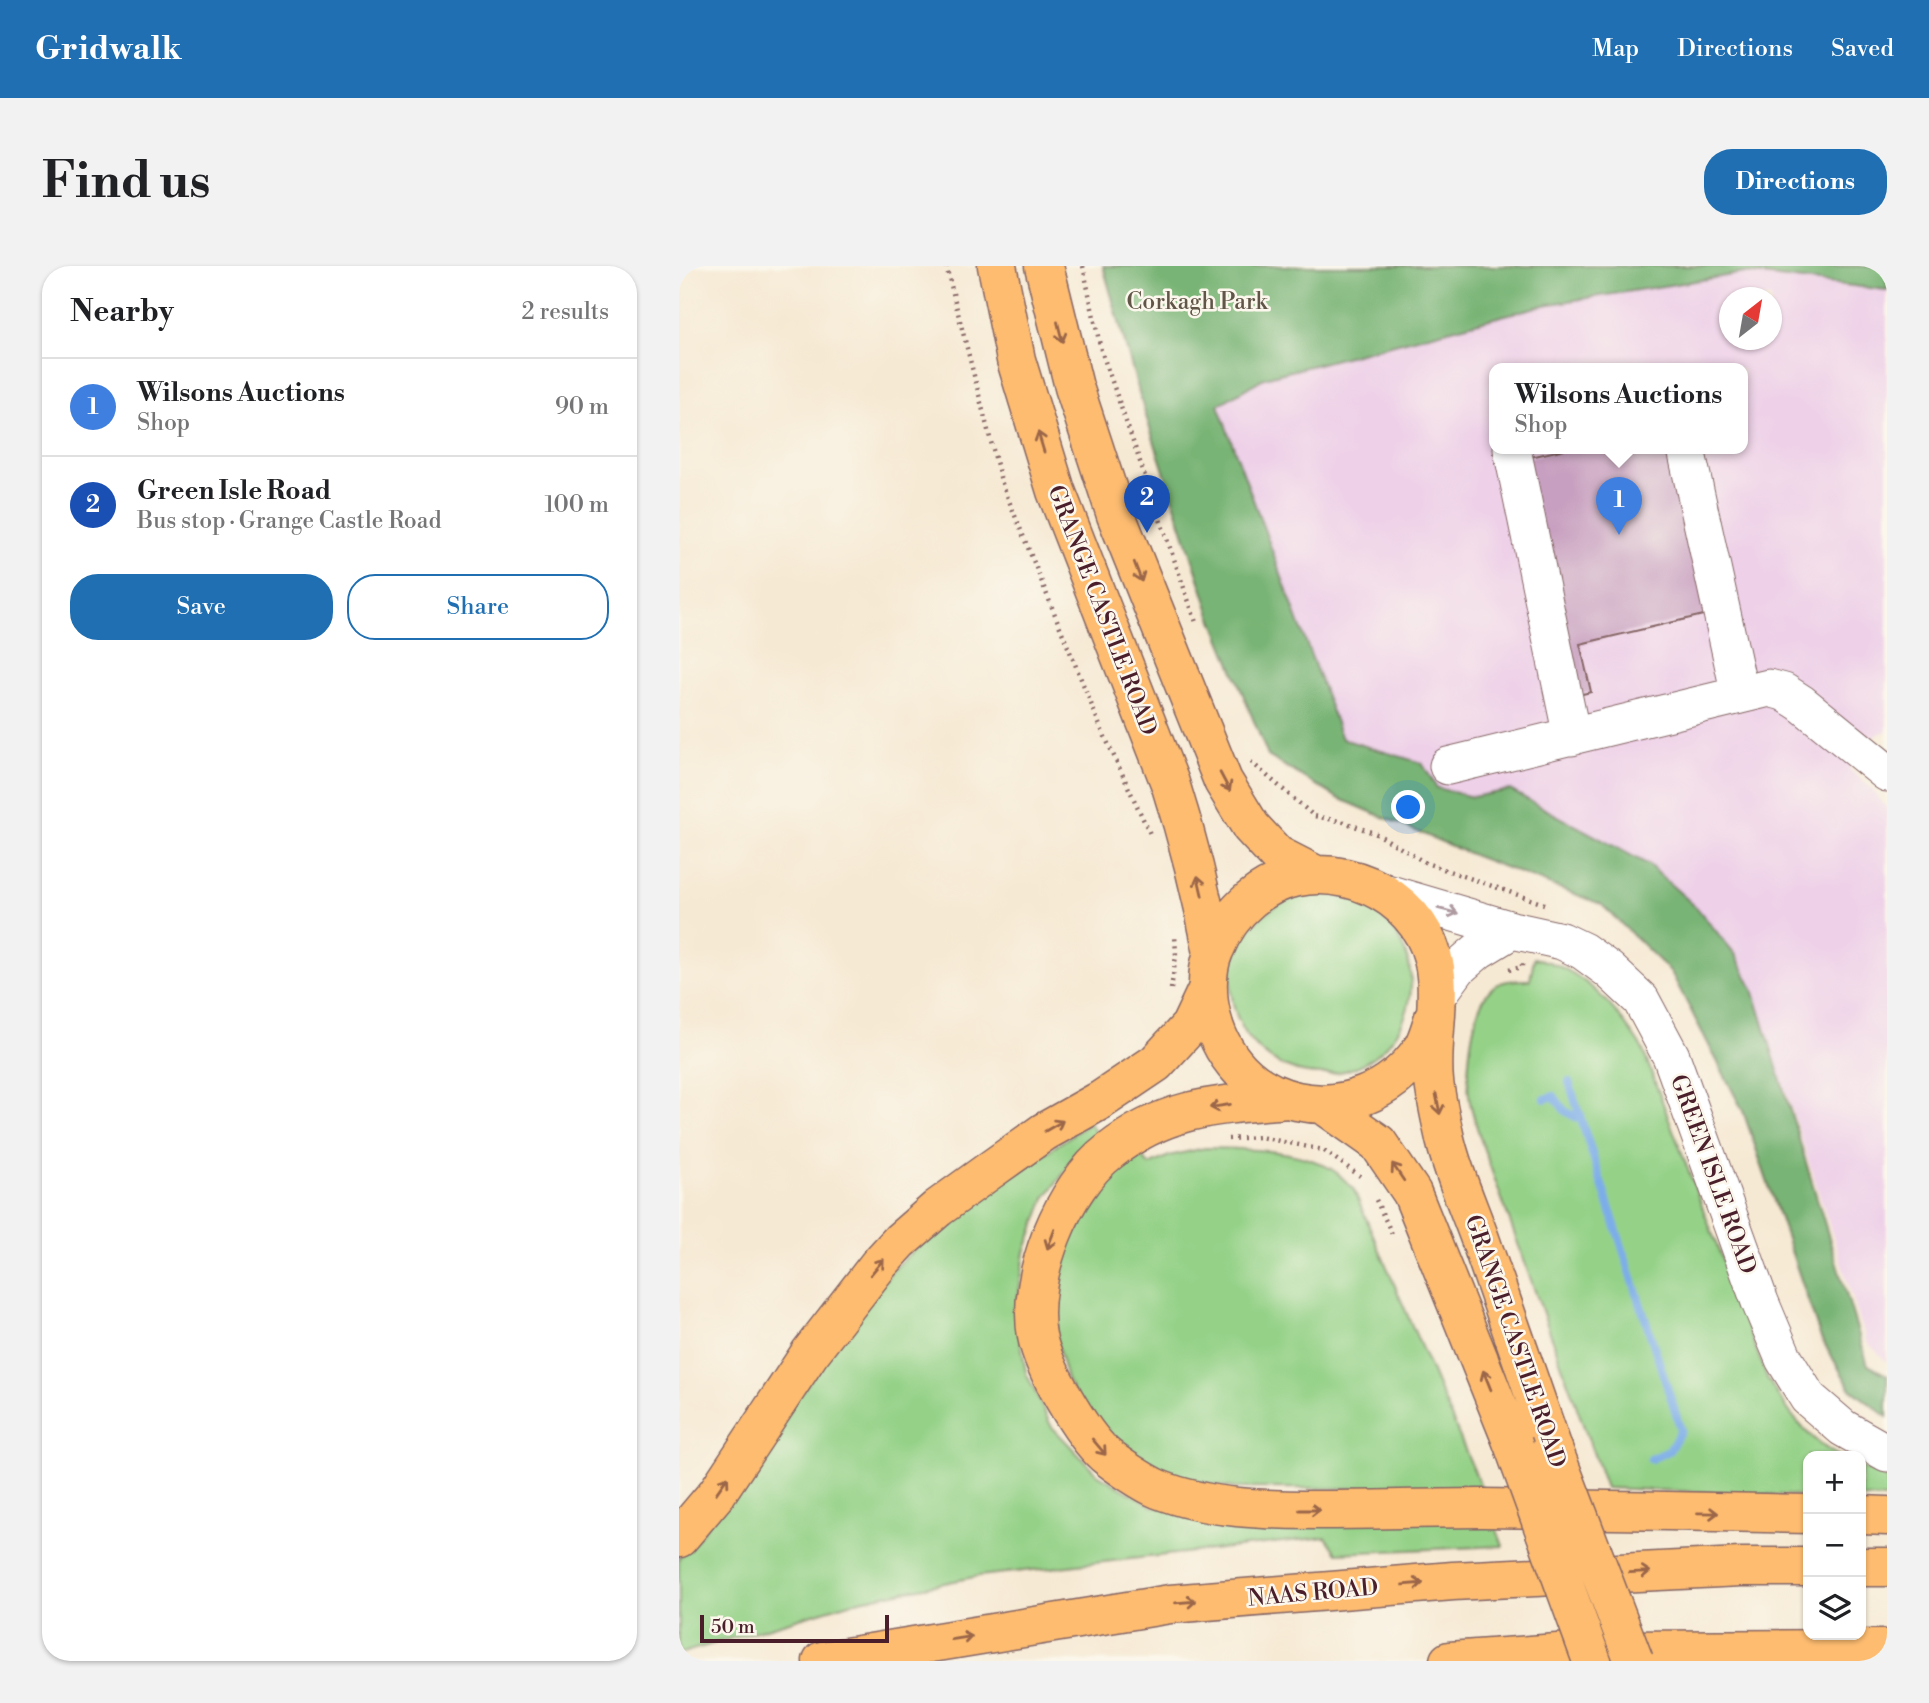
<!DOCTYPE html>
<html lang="en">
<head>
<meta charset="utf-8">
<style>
  :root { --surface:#fff; --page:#f2f2f2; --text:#202124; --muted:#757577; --line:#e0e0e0; --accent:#1f6fb2 }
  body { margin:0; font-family:"Libre Bodoni",serif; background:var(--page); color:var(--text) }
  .controls { position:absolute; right:21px; bottom:21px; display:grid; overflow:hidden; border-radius:14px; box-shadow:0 2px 5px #0004 }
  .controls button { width:63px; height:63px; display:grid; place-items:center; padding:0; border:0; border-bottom:2px solid var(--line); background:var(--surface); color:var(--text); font:35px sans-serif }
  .compass { position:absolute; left:1040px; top:21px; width:63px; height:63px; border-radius:50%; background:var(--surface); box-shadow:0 2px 5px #0004; rotate:31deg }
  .scale { position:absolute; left:21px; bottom:18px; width:189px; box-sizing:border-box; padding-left:7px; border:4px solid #4a1f2b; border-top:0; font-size:19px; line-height:24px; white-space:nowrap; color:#4a1f2b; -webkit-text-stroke:5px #fbf7ec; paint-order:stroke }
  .you { position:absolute; left:730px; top:542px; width:24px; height:24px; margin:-18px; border:5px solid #fff; border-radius:50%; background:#1a73e8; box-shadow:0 0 0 10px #1a73e833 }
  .badge { display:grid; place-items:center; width:46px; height:46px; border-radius:50%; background:var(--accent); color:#fff; font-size:23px; font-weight:700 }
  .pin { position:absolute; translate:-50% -58px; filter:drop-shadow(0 2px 4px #0008) }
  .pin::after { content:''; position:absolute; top:37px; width:24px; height:21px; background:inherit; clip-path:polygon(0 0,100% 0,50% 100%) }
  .popup { position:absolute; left:810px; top:97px; width:259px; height:91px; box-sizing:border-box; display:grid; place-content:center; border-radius:14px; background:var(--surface); filter:drop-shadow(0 2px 5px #0005); font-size:23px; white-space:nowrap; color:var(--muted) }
  .popup b { font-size:26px; color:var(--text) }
  .popup::after { content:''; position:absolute; left:50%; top:100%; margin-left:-14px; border:14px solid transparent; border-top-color:var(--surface) }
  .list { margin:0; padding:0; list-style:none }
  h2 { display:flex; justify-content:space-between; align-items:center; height:91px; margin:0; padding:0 28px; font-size:30px }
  h2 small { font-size:23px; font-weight:400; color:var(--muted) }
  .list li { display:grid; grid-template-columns:46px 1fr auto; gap:21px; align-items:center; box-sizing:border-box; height:98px; padding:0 28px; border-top:2px solid var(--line) }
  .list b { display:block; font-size:26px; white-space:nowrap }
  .list p { margin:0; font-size:23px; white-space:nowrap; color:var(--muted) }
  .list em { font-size:23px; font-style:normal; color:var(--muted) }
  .actions { display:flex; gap:14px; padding:21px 28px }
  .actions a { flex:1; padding:16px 0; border:2px solid var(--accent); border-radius:28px; text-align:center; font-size:24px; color:var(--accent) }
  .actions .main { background:var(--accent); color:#fff }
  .icon { flex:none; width:38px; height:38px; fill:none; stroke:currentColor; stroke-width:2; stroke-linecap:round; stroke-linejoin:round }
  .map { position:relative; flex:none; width:1208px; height:1395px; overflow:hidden; border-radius:28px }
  header { display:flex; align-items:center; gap:42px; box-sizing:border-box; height:98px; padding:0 35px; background:var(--accent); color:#fff }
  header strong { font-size:33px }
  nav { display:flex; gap:38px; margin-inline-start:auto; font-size:24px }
  .intro { display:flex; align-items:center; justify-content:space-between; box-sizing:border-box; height:168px; padding:0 42px }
  h1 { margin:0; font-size:49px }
  .button { padding:18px 32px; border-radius:28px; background:var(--accent); color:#fff; font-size:24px; font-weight:700 }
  main { display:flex; gap:42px; padding:0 42px }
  aside { flex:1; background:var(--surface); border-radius:28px; box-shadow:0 2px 5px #0004 }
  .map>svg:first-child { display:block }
</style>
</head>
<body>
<header>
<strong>Gridwalk</strong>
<nav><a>Map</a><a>Directions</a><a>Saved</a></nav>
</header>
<div class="intro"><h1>Find us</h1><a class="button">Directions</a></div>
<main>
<aside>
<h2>Nearby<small>2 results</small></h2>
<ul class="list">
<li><span class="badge" style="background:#3f7fe0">1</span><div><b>Wilsons Auctions</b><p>Shop</p></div><em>90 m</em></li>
<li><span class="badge" style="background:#1a4fb4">2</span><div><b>Green Isle Road</b><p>Bus stop · Grange Castle Road</p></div><em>100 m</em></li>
</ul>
<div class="actions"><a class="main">Save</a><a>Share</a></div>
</aside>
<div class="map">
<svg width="1208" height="1395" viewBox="0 0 1208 1395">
  <rect width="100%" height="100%" fill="#fbf7ec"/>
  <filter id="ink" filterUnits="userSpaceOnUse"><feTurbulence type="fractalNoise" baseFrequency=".0143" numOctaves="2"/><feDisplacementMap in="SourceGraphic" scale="14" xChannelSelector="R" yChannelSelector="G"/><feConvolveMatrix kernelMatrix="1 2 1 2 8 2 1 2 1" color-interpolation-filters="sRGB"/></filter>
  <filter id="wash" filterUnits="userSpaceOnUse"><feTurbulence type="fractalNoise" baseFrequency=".00686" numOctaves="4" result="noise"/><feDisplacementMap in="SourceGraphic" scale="28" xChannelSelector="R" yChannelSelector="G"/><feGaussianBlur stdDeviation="1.57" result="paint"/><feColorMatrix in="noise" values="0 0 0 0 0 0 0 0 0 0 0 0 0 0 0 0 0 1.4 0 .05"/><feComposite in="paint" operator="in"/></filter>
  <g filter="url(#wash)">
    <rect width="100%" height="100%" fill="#f6e9d3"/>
    <path fill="#eed0e8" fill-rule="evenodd" d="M 1066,7 L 1208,24 L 1208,465 L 1196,469 L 1170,503 L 1192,522 L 1208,543 L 1208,1096 L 1188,1076 L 1074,723 L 1057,689 L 1018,642 L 970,599 L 831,524 L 793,531 L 758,522 L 743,497 L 663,473 L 538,139 L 585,112 L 865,39 ZM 1050,32 L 1092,32 L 1092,74 L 1050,74 ZM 816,103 L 1064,103 L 1064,183 L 816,183 Z"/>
    <path fill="#95d288" stroke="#70785a" stroke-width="2" d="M552 718a90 90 0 1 1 180 0a90 90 0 1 1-180 0Z
      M 855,692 C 904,702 937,742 963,782 L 1088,1112 C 1106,1142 1128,1174 1160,1190 L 1129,1190 L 1129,1230 L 927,1222 L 803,878 C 799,864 794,850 791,836 C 786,809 792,746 810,725 C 820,713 838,714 851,714 Z
      M 411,857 L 421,875 L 391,899 L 366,932 L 346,986 L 337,1047 L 347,1107 L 372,1160 L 418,1208 L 475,1241 L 815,1256 L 824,1280 L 658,1287 L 647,1271 L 300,1310 L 181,1334 L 0,1388 L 0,1292 L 19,1272 L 100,1156 L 214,1004 L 267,954 Z
      M 526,882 C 565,883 624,882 658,907 C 663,911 668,917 674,922 L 803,1223 L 555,1222 L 505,1213 L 460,1194 L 412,1155 L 388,1114 L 376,1069 L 374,1025 L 383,982 L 401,947 L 425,916 L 461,888 L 470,899 L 490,890 Z
      M 1182,1201 L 1208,1212 L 1208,1233 L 1182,1232 Z"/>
    <path fill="#78b474" stroke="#616a50" stroke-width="2" d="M 424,0 L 1208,0 L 1208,24 L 1066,7 L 865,39 L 585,112 L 539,139 L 663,473 L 743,497 L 758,522 L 793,531 L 831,524 L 970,599 L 1018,642 L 1057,689 L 1074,723 L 1189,1099 L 1208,1109 L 1208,1151 L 1172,1123 L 1142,1072 L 1064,845 L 992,706 L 922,638 L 796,590 L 659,532 L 589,490 L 532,349 L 465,144 Z"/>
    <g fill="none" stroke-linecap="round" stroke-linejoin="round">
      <path stroke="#7dade8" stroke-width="8" d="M 890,816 L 1002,1164 L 990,1185 L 972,1193
        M 866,833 L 875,830 L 886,845 L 898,852 L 902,849"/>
    </g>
    <g id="blocks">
      <path fill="#c79fc0" d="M 886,183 L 998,183 L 1037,346 L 901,378 L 912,426 L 899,429 L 843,193 Z"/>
    </g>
  </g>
  <g filter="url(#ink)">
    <use href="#blocks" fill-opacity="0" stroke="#866666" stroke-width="2"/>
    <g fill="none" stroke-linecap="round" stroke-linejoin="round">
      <g stroke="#866666" stroke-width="39">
        <path id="minor" d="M 833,183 L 893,471
          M 1007,183 L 1061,429
          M 769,500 L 1090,422 L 1105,426 L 1122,437 L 1208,507
          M 704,626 L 833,664 L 883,675 L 904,685 L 930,704 L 962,734 L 992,790 L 1081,1036 L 1105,1093 L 1129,1132 L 1164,1162 L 1208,1187
          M 759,729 L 779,702 L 800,684 L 833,664"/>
      </g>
      <g stroke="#866666" stroke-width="41">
        <path id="major" d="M 318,0 L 337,94 L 377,225 L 491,517 C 509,573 523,629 534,687
          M 365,0 L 395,121 L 437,249 L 544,515 L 572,561 L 598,589 L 637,609
          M 757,746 C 752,758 749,774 742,784 C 680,873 545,847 530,737 C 528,720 528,701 535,685 C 543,665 555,647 572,633 C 626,588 713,610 745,669 C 770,715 750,766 755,815 C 757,834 762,854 766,873 C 774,907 789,940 801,973 C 825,1042 849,1111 873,1180
          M 645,839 L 699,877 L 733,927 L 834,1178"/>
      </g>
      <g stroke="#866666" stroke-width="41">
        <path id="highway" d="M 609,833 C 540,839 488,840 431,885 C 384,921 347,1011 358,1070 C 364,1102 402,1167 426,1189 C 438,1199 465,1217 479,1223 C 529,1243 587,1244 640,1244 C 694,1244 749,1242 803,1242 C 912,1243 1020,1246 1129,1248
          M 1182,1249 L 1208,1250
          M 0,1272 L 38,1227 L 131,1087 L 200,998 L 221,975 L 259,942 L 310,905 L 365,866 L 422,834 L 477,797 L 511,760 L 528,724
          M 1182,1301 L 1208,1301
          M 143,1395 L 491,1338 L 774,1315 L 1062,1301 L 1129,1301
          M 770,1395 L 918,1384 L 1208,1383"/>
      </g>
      <path stroke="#866666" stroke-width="4.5" stroke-dasharray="2 5" stroke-linecap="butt" d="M 267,0 L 322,215 L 421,460 L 472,570
        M 404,0 L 422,84 L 518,359
        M 572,496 L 635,550 L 665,556 L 700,569 L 747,597 L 865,638
        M 830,704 L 843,701 L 843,695
        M 492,723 L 497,690 L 496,669
        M 549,873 L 581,871 L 644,884 L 681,910
        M 697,934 L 713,968"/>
      <use href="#minor" stroke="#fff" stroke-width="37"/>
      <use href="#major" stroke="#fdbc6f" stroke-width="38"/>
      <use href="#highway" stroke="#fdbc6f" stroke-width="38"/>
      <g stroke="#866666" stroke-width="41" stroke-linecap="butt">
        <path id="major-bridge" d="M 834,1178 L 913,1395
          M 873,1180 L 955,1395"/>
      </g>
      <use href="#major-bridge" stroke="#fdbc6f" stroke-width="38"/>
    </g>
    <defs><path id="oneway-shaft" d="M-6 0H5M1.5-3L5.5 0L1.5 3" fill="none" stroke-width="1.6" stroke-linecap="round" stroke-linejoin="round" transform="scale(1.75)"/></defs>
    <g stroke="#9b664a">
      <use href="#oneway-shaft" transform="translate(381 66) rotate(76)"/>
      <use href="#oneway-shaft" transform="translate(362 176) rotate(-107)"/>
      <use href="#oneway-shaft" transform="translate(459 306) rotate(69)"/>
      <use href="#oneway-shaft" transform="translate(546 516) rotate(62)"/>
      <use href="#oneway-shaft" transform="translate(521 620) rotate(-103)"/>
      <use href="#oneway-shaft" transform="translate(759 838) rotate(79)"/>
      <use href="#oneway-shaft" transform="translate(541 840) rotate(171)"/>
      <use href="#oneway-shaft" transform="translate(375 860) rotate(-30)"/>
      <use href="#oneway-shaft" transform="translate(719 906) rotate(-124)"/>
      <use href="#oneway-shaft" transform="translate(372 973) rotate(111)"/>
      <use href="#oneway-shaft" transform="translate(198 1001) rotate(-50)"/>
      <use href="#oneway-shaft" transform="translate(808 1114) rotate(-112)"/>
      <use href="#oneway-shaft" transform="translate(420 1181) rotate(50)"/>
      <use href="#oneway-shaft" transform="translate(43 1219) rotate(-55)"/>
      <use href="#oneway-shaft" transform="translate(631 1244)"/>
      <use href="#oneway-shaft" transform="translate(1029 1247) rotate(1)"/>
      <use href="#oneway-shaft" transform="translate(961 1306) rotate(-3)"/>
      <use href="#oneway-shaft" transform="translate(734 1318) rotate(-5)"/>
      <use href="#oneway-shaft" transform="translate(507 1336) rotate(-5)"/>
      <use href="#oneway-shaft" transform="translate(283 1372) rotate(-9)"/>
    </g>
    <use stroke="#ae9aa0" href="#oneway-shaft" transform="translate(769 645) rotate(14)"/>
  </g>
  <g text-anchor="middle" stroke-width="5" stroke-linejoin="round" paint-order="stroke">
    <g font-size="23" fill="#605547" stroke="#fbf7ec">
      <text x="518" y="43">Corkagh Park</text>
    </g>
    <g font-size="23" fill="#4a1f2b" stroke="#fbf7ec">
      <text transform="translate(424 344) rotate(69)" y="8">GRANGE CASTLE ROAD</text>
      <text transform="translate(1035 908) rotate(70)" y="8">GREEN ISLE ROAD</text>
      <text transform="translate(837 1075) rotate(71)" y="8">GRANGE CASTLE ROAD</text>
      <text transform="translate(634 1326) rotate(-5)" y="8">NAAS ROAD</text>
    </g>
  </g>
</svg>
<div class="controls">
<button>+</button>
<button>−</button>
<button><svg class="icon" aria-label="layers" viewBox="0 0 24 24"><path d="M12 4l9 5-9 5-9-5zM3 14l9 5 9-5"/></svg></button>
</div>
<svg class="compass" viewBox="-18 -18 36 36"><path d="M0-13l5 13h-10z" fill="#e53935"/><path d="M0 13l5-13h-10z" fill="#757577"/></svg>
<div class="scale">50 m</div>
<div class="you"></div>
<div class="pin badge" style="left:940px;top:269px;background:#3f7fe0">1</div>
<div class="popup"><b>Wilsons Auctions</b>Shop</div>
<div class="pin badge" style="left:468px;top:267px;background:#1a4fb4">2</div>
</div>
</main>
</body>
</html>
